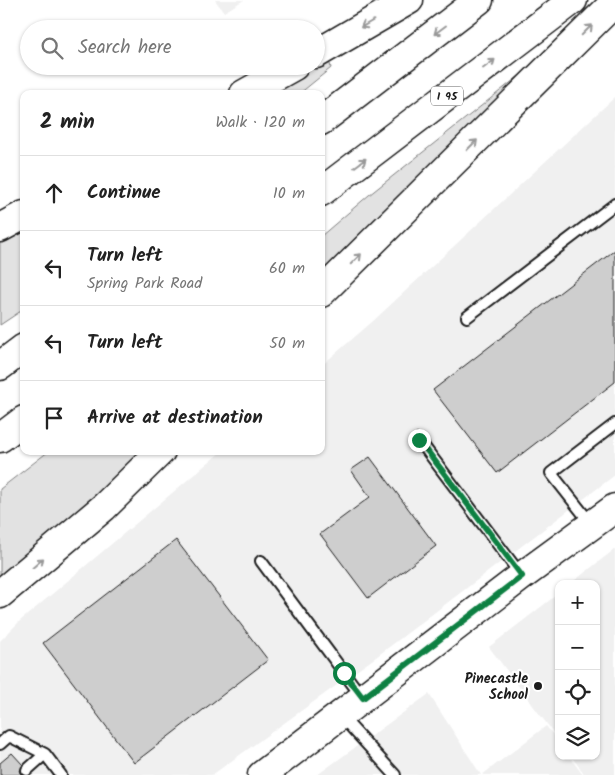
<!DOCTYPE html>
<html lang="en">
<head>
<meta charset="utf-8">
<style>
  :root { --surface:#fff; --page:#f2f2f2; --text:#222; --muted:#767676; --line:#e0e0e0 }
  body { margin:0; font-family:Kalam,sans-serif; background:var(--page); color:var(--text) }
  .controls { position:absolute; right:15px; bottom:15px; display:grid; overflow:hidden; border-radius:10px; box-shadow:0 1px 4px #0004 }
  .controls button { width:45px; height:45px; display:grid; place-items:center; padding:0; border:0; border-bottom:1px solid var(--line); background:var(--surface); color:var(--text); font:25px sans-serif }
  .stop { position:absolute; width:15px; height:15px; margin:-11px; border:4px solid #0b8043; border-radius:50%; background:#fff }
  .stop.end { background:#0b8043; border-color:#fff; box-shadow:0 1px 5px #0008 }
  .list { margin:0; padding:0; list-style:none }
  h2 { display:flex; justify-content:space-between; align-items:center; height:65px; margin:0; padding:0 20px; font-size:21px }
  h2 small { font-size:16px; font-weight:400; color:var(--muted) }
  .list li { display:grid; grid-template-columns:32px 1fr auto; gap:15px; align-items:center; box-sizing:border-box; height:75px; padding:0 20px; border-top:1px solid var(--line) }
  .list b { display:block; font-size:19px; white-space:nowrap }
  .list p { margin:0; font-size:16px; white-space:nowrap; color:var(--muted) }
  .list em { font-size:16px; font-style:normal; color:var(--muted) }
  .icon { flex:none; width:28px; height:28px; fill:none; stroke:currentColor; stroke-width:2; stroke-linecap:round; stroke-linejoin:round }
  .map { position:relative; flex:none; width:615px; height:775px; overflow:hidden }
  .search { position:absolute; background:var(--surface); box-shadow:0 1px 4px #0004; left:20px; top:20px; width:305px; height:55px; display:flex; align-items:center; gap:12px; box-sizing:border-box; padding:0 18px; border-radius:28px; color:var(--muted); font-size:19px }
  .panel { position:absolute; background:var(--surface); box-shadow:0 1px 4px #0004; left:20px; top:90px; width:305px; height:365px; border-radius:10px }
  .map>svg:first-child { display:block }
</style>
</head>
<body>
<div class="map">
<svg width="615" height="775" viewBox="0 0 615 775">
  <rect width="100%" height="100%" fill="#fff"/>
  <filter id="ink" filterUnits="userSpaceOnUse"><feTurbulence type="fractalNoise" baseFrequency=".02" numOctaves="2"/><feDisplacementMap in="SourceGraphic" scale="10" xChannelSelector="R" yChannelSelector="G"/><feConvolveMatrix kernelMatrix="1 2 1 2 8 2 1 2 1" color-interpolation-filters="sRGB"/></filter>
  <g filter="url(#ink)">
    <path fill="#f0f0f0" d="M 215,0 L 244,0 L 224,12 Z
      M 615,97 L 615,475 L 376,657 L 212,775 L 0,775 L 0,641 L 20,621 L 222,451 L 321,451 L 321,366 L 372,322 Z
      M 615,549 L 615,775 L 585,775 L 571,756 L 596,756 L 596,584 L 570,584 Z
      M 559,593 L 559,740 L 489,647 Z
      M 429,694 L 481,775 L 317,775 Z
      M 546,726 L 559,742 L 559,756 L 569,756 L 583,775 L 482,775 Z"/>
    <path fill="#e2e2e2" stroke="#7f7f7f" d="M 326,60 L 330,64 L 331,68 L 299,94 L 261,94 Z
      M 524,72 L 528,75 L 321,282 L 321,236 L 369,195 Z
      M 24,224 L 24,309 L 0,325 L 0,238 Z
      M 49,451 L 148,451 L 0,580 L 0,489 Z"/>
    <path fill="#cecece" stroke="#1c1c1c" d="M 615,250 L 615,382 L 497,473 L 433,390 Z
      M 370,457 L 436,546 L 368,598 L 320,534 L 370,497 L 351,470 Z
      M 176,540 L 268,660 L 134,763 L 43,643 Z
      M 12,753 L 23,765 L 20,771 L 22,775 L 0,775 L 0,763 Z"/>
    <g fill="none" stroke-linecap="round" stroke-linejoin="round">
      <g stroke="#1c1c1c" stroke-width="14">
        <path id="lane" d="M 467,317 L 615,204
          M 419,440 L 521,575
          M 592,525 L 551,473 L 615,424
          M 261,561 L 362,697
          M 341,716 L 395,775
          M 0,744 L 9,736 L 45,754
          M 27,770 L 45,754 L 61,775"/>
      </g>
      <g stroke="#1c1c1c" stroke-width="31">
        <path id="secondary" d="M 262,775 L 522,576 L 615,508"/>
      </g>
      <g stroke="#1c1c1c" stroke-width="31">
        <path id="highway" d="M 316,54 L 409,0
          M 244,94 L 294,66
          M 321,121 L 479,0
          M 321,192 L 573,0
          M 0,228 L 24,215
          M 321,293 L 615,2
          M 0,366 L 24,348
          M 0,438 L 24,420
          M 0,594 L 104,507 L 161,451"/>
      </g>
      <use href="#lane" stroke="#fff" stroke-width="10"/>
      <use href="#secondary" stroke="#fff" stroke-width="28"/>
      <use href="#highway" stroke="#fff" stroke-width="28"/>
    </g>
    <defs><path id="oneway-shaft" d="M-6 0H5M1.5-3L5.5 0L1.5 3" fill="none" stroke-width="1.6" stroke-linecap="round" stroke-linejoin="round" transform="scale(1.25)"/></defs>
    <g stroke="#999">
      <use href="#oneway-shaft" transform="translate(367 24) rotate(150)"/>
      <use href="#oneway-shaft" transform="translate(440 30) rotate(143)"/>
      <use href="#oneway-shaft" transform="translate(587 30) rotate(-45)"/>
      <use href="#oneway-shaft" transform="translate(489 64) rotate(-37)"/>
      <use href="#oneway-shaft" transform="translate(472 145) rotate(-45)"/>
      <use href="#oneway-shaft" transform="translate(360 163) rotate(-37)"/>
      <use href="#oneway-shaft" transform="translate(356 259) rotate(-45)"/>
      <use href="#oneway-shaft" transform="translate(38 563) rotate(-41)"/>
    </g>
  </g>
  <g fill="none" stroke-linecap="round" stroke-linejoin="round" filter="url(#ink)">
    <path stroke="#0b8043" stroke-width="6" d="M 344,673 L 363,698 L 522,576 L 419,440"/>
  </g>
  <circle fill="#1c1c1c" stroke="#fff" stroke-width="2" cx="538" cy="686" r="5"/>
  <g text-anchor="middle" stroke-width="4.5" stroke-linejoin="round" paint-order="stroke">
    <rect fill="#fff" stroke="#606060" stroke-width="1" x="431" y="86.5" width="32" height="19" rx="4"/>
    <g font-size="12" font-weight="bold" fill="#1c1c1c">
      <text x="447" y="100">I 95</text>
    </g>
    <g font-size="14" font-weight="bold" fill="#1c1c1c" stroke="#fff" text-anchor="end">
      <text x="528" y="683">Pinecastle<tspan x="528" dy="16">School</tspan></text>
    </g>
  </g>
</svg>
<div class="controls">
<button>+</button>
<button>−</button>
<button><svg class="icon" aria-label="locate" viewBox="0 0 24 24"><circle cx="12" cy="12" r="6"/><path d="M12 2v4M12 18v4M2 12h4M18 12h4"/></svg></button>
<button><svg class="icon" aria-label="layers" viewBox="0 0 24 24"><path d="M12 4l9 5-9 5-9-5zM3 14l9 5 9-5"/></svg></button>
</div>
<div class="stop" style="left:344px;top:673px"></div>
<div class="stop end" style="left:419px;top:440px"></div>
<div class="search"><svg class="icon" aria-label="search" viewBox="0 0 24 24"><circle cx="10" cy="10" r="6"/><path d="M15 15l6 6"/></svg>Search here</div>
<section class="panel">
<h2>2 min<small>Walk · 120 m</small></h2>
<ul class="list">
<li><svg class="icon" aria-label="ahead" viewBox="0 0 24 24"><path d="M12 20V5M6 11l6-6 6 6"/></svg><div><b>Continue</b></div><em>10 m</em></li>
<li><svg class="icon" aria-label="left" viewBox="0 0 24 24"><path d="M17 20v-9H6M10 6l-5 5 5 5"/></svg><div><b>Turn left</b><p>Spring Park Road</p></div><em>60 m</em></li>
<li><svg class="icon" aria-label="left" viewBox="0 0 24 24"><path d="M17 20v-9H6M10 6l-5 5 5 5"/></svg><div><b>Turn left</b></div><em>50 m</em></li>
<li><svg class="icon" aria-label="arrive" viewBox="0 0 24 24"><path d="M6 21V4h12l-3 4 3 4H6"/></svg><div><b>Arrive at destination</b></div></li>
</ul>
</section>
</div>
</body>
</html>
